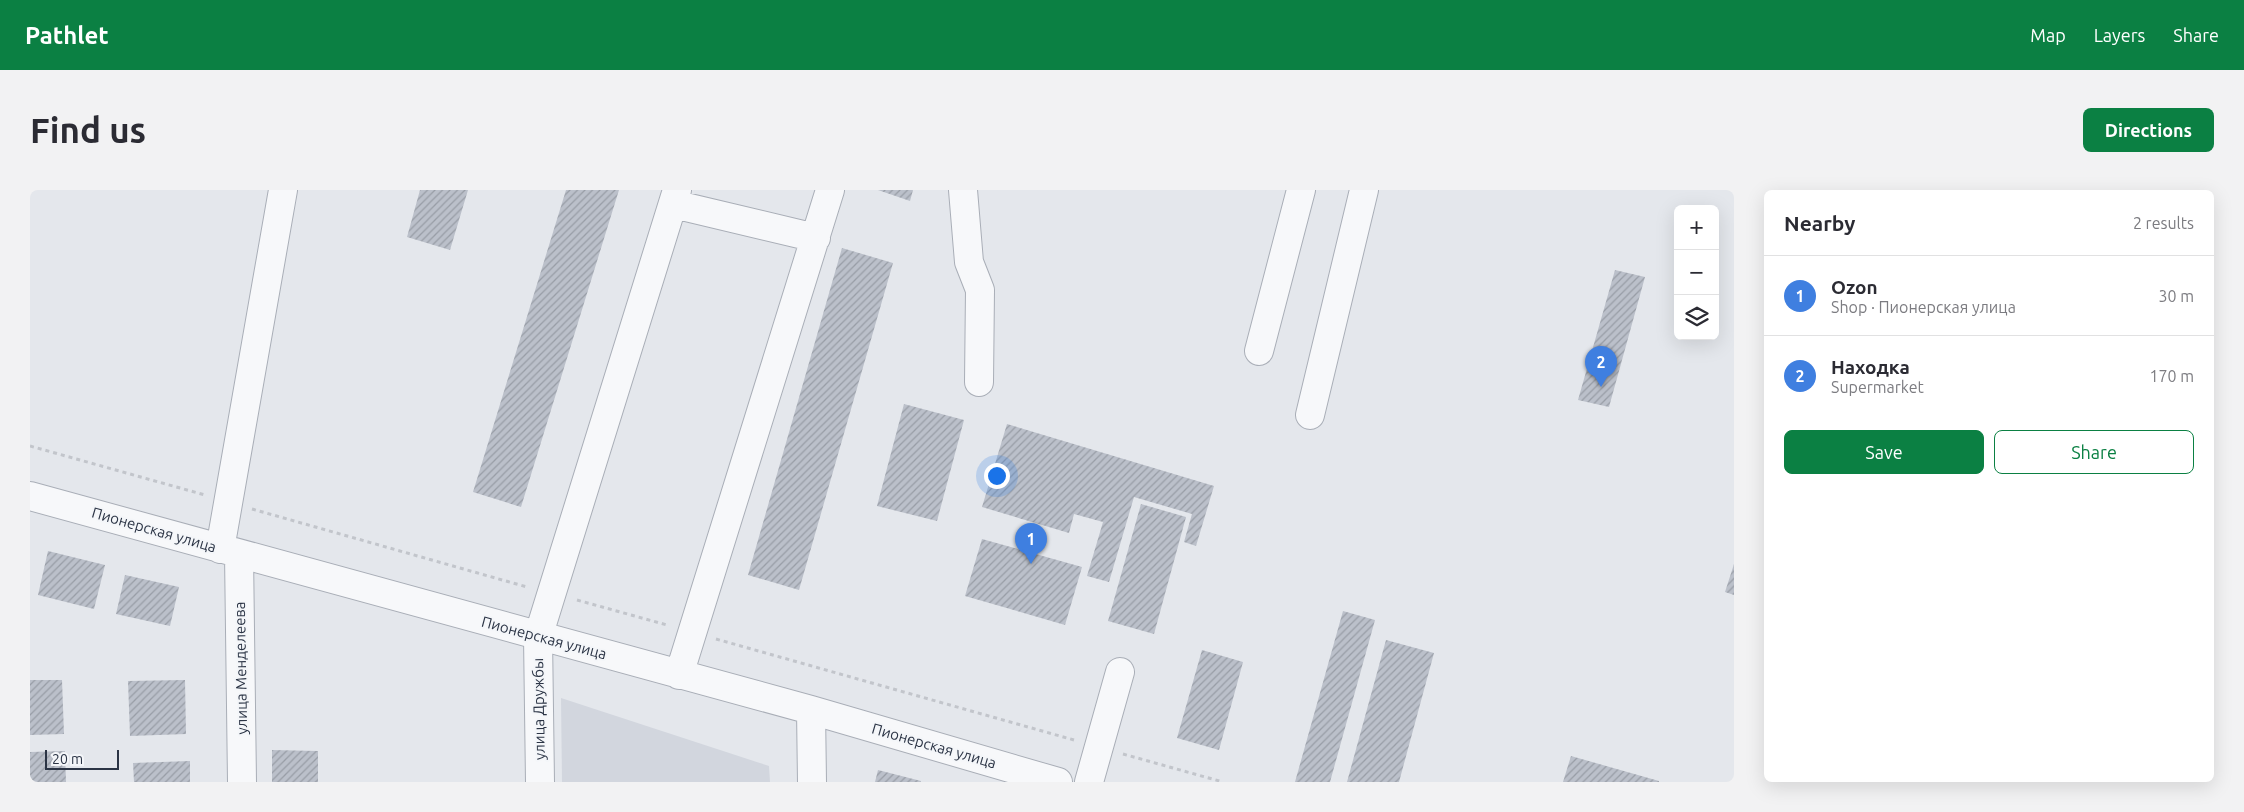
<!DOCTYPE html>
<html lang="en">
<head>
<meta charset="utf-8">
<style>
  :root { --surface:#fff; --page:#f2f2f3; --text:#2b2b33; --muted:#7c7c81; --line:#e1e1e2; --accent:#0b8043 }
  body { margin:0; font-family:Ubuntu,sans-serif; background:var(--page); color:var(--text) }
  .controls { position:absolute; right:15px; top:15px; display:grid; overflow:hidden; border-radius:8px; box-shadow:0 5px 20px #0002 }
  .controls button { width:45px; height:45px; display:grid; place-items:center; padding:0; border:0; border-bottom:1px solid var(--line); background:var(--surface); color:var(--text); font:25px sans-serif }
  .scale { position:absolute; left:15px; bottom:12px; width:74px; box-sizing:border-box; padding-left:5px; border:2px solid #2b3445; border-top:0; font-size:14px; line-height:18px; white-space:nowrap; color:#2b3445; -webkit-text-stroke:4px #f4f6f9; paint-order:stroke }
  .you { position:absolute; left:966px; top:285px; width:18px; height:18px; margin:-12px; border:4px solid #fff; border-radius:50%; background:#1a73e8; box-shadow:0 0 0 8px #1a73e833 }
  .badge { display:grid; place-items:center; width:32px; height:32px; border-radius:50%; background:var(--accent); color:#fff; font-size:16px; font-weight:700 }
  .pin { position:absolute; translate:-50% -41px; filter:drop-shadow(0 1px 2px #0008) }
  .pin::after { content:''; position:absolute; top:26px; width:18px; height:15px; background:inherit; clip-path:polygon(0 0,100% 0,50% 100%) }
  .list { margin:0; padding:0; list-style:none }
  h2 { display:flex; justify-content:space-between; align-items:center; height:65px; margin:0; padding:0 20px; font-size:21px }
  h2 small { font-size:16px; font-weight:400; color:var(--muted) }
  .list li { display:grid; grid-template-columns:32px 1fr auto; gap:15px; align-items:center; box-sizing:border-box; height:80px; padding:0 20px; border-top:1px solid var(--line) }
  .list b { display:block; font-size:19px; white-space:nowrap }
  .list p { margin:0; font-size:16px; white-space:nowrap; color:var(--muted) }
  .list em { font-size:16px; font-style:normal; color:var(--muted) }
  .actions { display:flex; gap:10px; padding:15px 20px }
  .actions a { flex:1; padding:11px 0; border:1px solid var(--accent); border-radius:8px; text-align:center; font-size:18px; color:var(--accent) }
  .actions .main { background:var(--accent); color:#fff }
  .icon { flex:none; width:28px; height:28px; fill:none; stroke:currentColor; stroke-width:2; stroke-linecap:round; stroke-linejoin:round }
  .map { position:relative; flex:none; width:1704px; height:592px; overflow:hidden; border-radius:8px }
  header { display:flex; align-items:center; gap:30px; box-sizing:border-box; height:70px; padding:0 25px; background:var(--accent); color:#fff }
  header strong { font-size:24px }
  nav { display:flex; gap:28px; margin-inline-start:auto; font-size:18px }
  .intro { display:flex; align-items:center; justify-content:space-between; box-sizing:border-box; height:120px; padding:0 30px }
  h1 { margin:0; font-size:35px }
  .button { padding:12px 22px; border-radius:8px; background:var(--accent); color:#fff; font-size:18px; font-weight:700 }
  main { display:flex; gap:30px; padding:0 30px }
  aside { flex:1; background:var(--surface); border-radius:8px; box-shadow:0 5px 20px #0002 }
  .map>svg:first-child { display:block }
</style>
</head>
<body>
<header>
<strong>Pathlet</strong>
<nav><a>Map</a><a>Layers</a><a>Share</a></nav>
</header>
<div class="intro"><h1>Find us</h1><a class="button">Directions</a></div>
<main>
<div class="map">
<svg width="1704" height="592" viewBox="0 0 1704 592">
  <defs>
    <pattern id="building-hatch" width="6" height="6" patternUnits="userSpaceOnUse" patternTransform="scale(1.25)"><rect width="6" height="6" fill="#bbc0ca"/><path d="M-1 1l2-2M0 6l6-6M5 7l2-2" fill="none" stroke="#989da6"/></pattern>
  </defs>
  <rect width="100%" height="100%" fill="#e4e7ec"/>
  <path fill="#d2d6de" d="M 531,508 L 739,576 L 740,592 L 532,592 Z"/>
  <path fill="url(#building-hatch)" d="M 390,0 L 438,0 L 420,60 L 377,47 Z
    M 536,0 L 589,0 L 491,317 L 443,302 Z
    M 848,0 L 883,0 L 880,11 Z
    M 812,58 L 863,73 L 769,400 L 718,385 Z
    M 1585,80 L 1615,87 L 1579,217 L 1548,210 Z
    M 874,214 L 934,230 L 907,331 L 847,316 Z
    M 977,234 L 1184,296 L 1166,356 L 1154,352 L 1162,324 L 1104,307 L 1079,392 L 1057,386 L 1073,332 L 1044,324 L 1039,343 L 952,317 Z
    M 1111,314 L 1156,327 L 1124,444 L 1078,431 Z
    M 952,349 L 1052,377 L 1035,435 L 935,406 Z
    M 18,361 L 75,375 L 64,419 L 8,405 Z
    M 1704,374 L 1704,405 L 1695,402 Z
    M 95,385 L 149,397 L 140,436 L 86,424 Z
    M 1313,421 L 1345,430 L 1300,592 L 1265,592 Z
    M 1356,450 L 1404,463 L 1369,592 L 1317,592 Z
    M 1172,460 L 1213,472 L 1189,560 L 1147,548 Z
    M 0,490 L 32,490 L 34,544 L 0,545 Z
    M 155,490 L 156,544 L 100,546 L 98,491 Z
    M 242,560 L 288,561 L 288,592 L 242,592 Z
    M 35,561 L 36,592 L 0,592 L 0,562 Z
    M 1541,566 L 1629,591 L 1629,592 L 1533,592 Z
    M 160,571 L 160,592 L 104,592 L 103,573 Z
    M 848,580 L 891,591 L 891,592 L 845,592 Z"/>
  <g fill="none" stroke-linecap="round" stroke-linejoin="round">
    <g stroke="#a9aeb7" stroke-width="30">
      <path id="minor" d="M 933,0 L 939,72 L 950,100 L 949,192
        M 643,14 L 786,48
        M 1229,161 L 1271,0
        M 1280,225 L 1334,0
        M 0,306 L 781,520 L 1028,592
        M 190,359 L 253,0
        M 209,364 L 212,592
        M 649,485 L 800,0
        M 781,520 L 782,592
        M 510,592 L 508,447 L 647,0
        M 1059,592 L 1090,482"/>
    </g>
    <path stroke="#c2c5cb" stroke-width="3" stroke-dasharray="4 4" stroke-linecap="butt" d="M 0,256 L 175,305
      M 222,319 L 497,397
      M 547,410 L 637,435
      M 686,449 L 1044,550
      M 1093,564 L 1193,592"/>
    <use href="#minor" stroke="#f7f8fa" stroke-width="28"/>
  </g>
  <g text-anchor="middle" stroke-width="4" stroke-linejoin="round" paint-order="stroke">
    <g font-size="15" fill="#2b3445" stroke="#f4f6f9">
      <text transform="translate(124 340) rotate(16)" y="5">Пионерская улица</text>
      <text transform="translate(514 448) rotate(15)" y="5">Пионерская улица</text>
      <text transform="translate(211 478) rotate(-91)" y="5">улица Менделеева</text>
      <text transform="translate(509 519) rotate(-91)" y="5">улица Дружбы</text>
      <text transform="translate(904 556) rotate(16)" y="5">Пионерская улица</text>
    </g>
  </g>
</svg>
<div class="controls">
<button>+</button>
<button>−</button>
<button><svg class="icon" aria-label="layers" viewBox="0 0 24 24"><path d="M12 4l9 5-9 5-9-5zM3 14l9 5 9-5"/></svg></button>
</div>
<div class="scale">20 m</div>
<div class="you"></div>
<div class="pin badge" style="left:1001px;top:374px;background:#3f7fe0">1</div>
<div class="pin badge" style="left:1571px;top:197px;background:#3f7fe0">2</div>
</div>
<aside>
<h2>Nearby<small>2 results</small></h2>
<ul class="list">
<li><span class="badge" style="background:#3f7fe0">1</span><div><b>Ozon</b><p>Shop · Пионерская улица</p></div><em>30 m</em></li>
<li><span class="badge" style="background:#3f7fe0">2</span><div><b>Находка</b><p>Supermarket</p></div><em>170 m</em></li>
</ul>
<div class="actions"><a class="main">Save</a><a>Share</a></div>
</aside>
</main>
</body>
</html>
